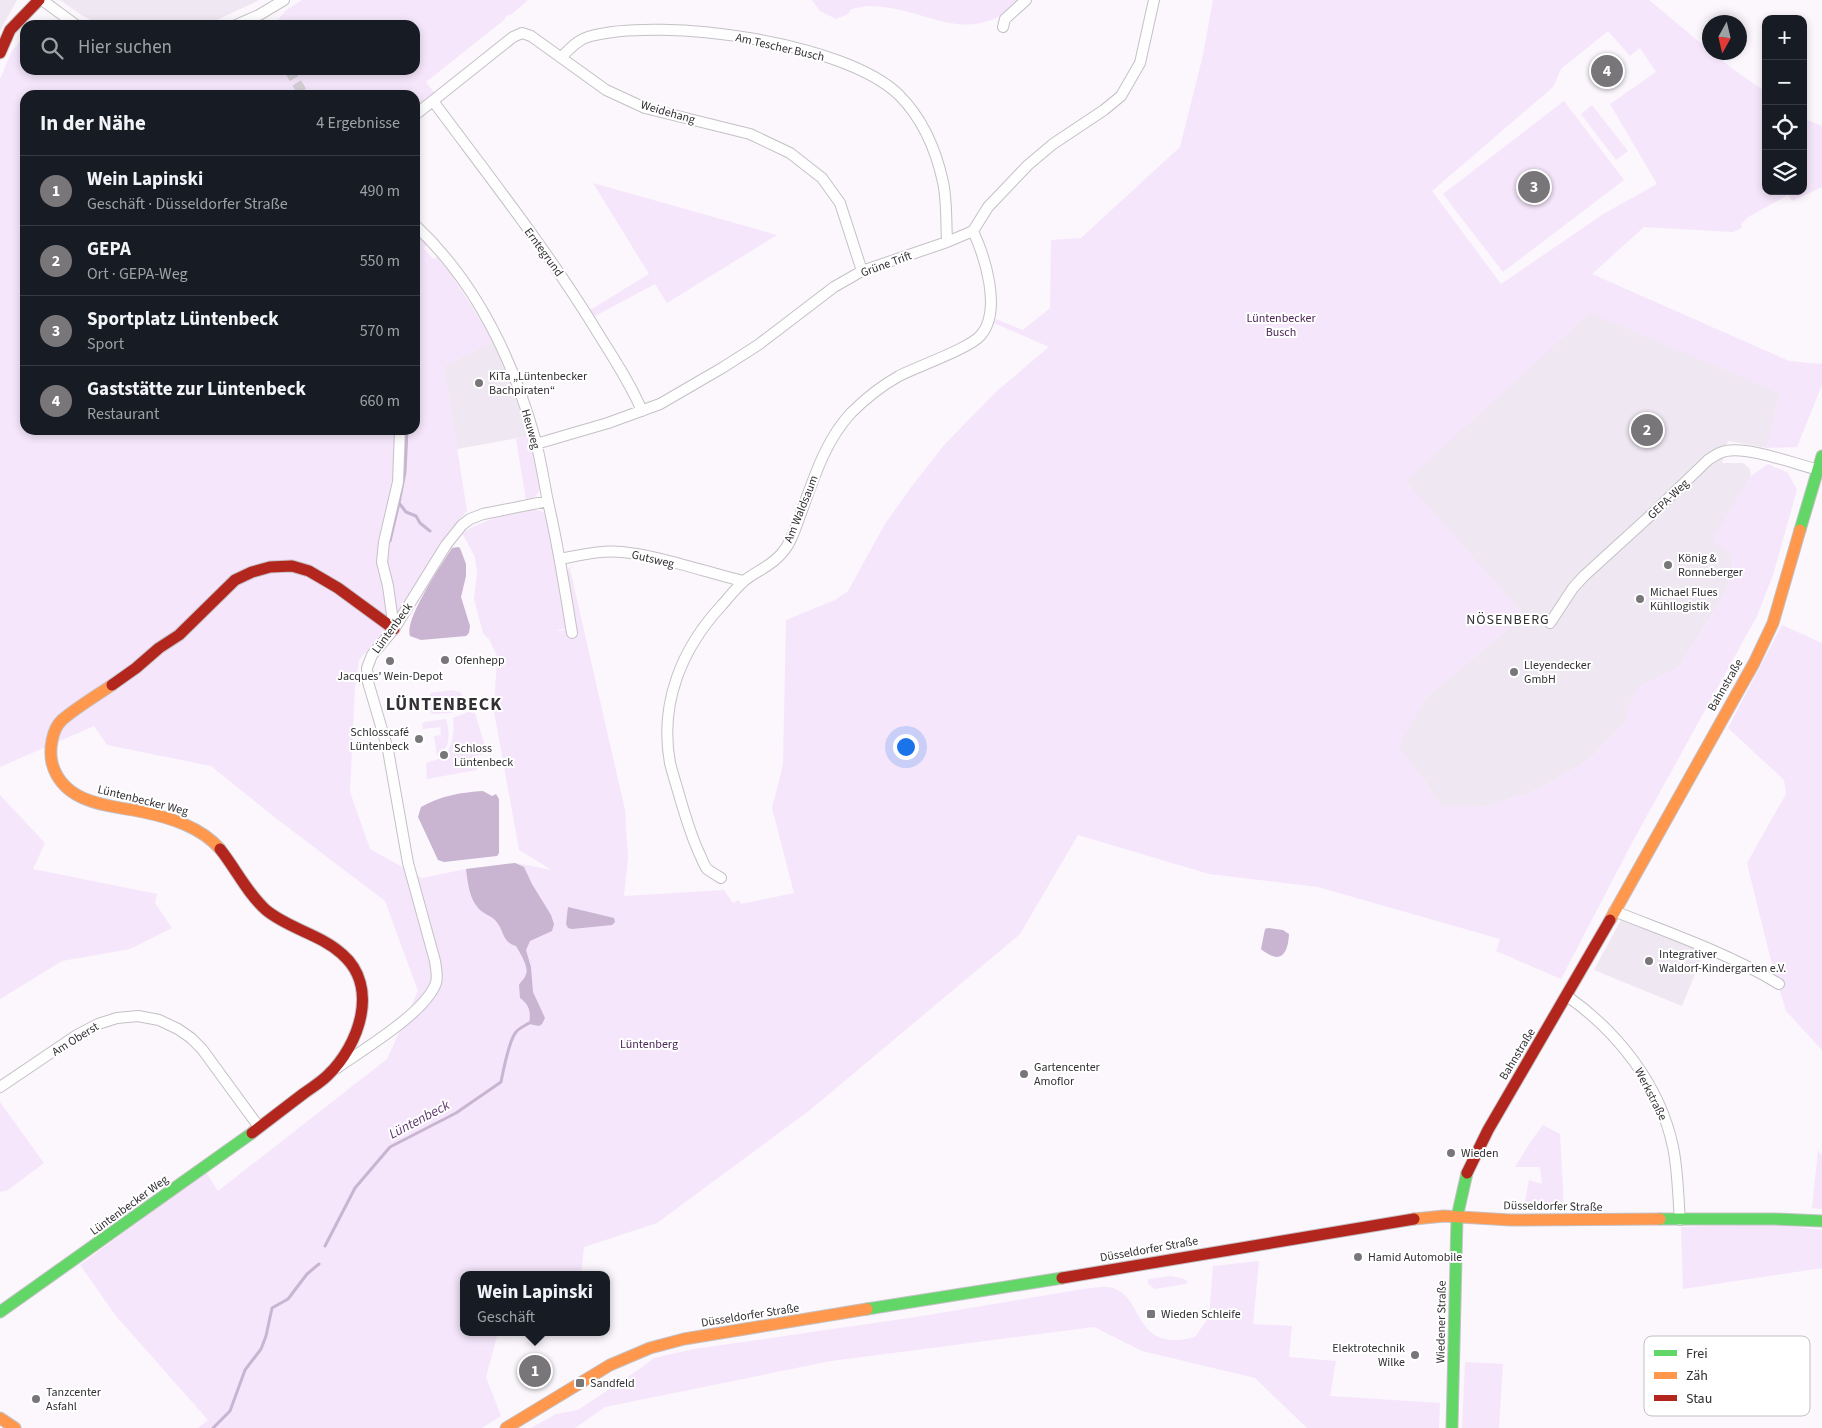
<!DOCTYPE html>
<html lang="de">
<head>
<meta charset="utf-8">
<style>
  :root { --surface:#171b24; --page:#242831; --text:#f1f3f6; --muted:#9ea1a6; --line:#363941; --accent:#79767a }
  body { margin:0; font-family:"Source Sans 3",sans-serif; background:var(--page); color:var(--text) }
  .controls { position:absolute; right:15px; top:15px; display:grid; overflow:hidden; border-radius:10px; box-shadow:0 2px 8px #0003 }
  .controls button { width:45px; height:45px; display:grid; place-items:center; padding:0; border:0; border-bottom:1px solid var(--line); background:var(--surface); color:var(--text); font:25px sans-serif }
  .compass { position:absolute; left:1702px; top:15px; width:45px; height:45px; border-radius:50%; background:var(--surface); box-shadow:0 2px 8px #0003; rotate:188deg }
  .you { position:absolute; left:905px; top:746px; width:18px; height:18px; margin:-12px; border:4px solid #fff; border-radius:50%; background:#1a73e8; box-shadow:0 0 0 8px #1a73e833 }
  .badge { display:grid; place-items:center; width:32px; height:32px; border-radius:50%; background:var(--accent); color:#fff; font-size:16px; font-weight:700 }
  .pin { position:absolute; translate:-50% -50%; border:2px solid #fff; box-shadow:0 1px 5px #0006 }
  .popup { position:absolute; left:460px; top:1271px; width:150px; height:65px; box-sizing:border-box; display:grid; place-content:center; border-radius:10px; background:var(--surface); filter:drop-shadow(0 1px 4px #0005); font-size:16px; white-space:nowrap; color:var(--muted) }
  .popup b { font-size:19px; color:var(--text) }
  .popup::after { content:''; position:absolute; left:50%; top:100%; margin-left:-10px; border:10px solid transparent; border-top-color:var(--surface) }
  .list { margin:0; padding:0; list-style:none }
  h2 { display:flex; justify-content:space-between; align-items:center; height:65px; margin:0; padding:0 20px; font-size:21px }
  h2 small { font-size:16px; font-weight:400; color:var(--muted) }
  .list li { display:grid; grid-template-columns:32px 1fr auto; gap:15px; align-items:center; box-sizing:border-box; height:70px; padding:0 20px; border-top:1px solid var(--line) }
  .list b { display:block; font-size:19px; white-space:nowrap }
  .list p { margin:0; font-size:16px; white-space:nowrap; color:var(--muted) }
  .list em { font-size:16px; font-style:normal; color:var(--muted) }
  .icon { flex:none; width:28px; height:28px; fill:none; stroke:currentColor; stroke-width:2; stroke-linecap:round; stroke-linejoin:round }
  .map { position:relative; flex:none; width:1822px; height:1428px; overflow:hidden }
  .search { position:absolute; background:var(--surface); box-shadow:0 2px 8px #0003; left:20px; top:20px; width:400px; height:55px; display:flex; align-items:center; gap:12px; box-sizing:border-box; padding:0 18px; border-radius:15px; color:var(--muted); font-size:19px }
  .panel { position:absolute; background:var(--surface); box-shadow:0 2px 8px #0003; left:20px; top:90px; width:400px; height:345px; border-radius:15px }
  .map>svg:first-child { display:block }
</style>
</head>
<body>
<div class="map">
<svg width="1822" height="1428" viewBox="0 0 1822 1428">
  <rect width="100%" height="100%" fill="#fbf7fd"/>
  <path fill="#efe7f2" d="M 0,0 L 17,0 L 0,31 Z
    M 60,0 L 259,0 L 215,21 L 201,25 L 102,25 L 83,16 Z
    M 1590,312 L 1780,393 L 1767,448 L 1728,441 L 1722,463 L 1743,463 L 1750,469 L 1751,476 L 1736,501 L 1732,555 L 1733,572 L 1724,595 L 1679,667 L 1639,687 L 1627,719 L 1589,760 L 1534,791 L 1484,807 L 1441,807 L 1423,779 L 1398,747 L 1425,699 L 1524,615 L 1405,481 Z
    M 494,341 L 501,353 L 529,436 L 457,449 L 444,366 Z
    M 1622,918 L 1704,952 L 1682,1006 L 1594,970 Z"/>
  <path fill="#f5e6fb" fill-rule="evenodd" d="M 302,0 L 528,0 L 512,14 L 506,16 L 504,20 L 426,82 L 436,95 L 420,107 L 415,101 L 415,95 L 410,94 L 25,95 L 25,430 L 397,430 L 393,481 L 381,542 L 388,607 L 385,630 L 359,660 L 355,687 L 350,792 L 370,849 L 422,878 L 466,869 L 515,863 L 552,870 L 519,850 L 494,711 L 497,656 L 489,639 L 483,633 L 474,599 L 477,574 L 475,557 L 462,533 C 476,523 525,505 542,511 L 546,516 L 571,628 L 557,630 L 558,631 L 577,628 L 568,588 L 568,569 L 573,565 L 570,569 L 625,810 L 628,858 L 624,896 L 724,890 L 733,903 L 739,900 L 741,904 L 794,893 L 772,808 L 783,765 L 786,620 L 835,600 L 848,591 L 885,524 L 912,486 L 945,444 L 998,390 L 1049,347 L 994,323 L 996,319 L 1023,330 L 1050,308 L 1051,240 L 1081,238 L 1180,147 L 1203,55 L 1213,0 L 1649,0 L 1709,50 L 1710,52 L 1713,53 L 1734,70 L 1766,92 L 1766,191 L 1803,191 L 1803,118 L 1822,126 L 1822,187 L 1792,201 L 1788,195 L 1748,217 L 1741,224 L 1742,228 L 1733,232 L 1644,227 L 1592,274 L 1789,361 L 1822,364 L 1822,385 L 1797,447 L 1767,448 L 1780,393 L 1590,313 L 1406,481 L 1524,615 L 1425,699 L 1399,746 L 1423,779 L 1441,807 L 1484,807 L 1534,791 L 1589,760 L 1627,719 L 1626,709 L 1639,687 L 1679,667 L 1724,595 L 1733,572 L 1732,555 L 1712,540 L 1751,476 L 1768,464 L 1788,473 L 1797,490 L 1773,575 L 1757,616 L 1633,841 L 1561,979 L 1496,951 L 1500,939 L 1318,887 L 1209,874 L 1078,835 L 1020,934 L 810,1110 L 657,1223 L 584,1247 L 581,1275 L 464,1275 L 464,1332 L 498,1332 L 486,1377 L 501,1416 L 482,1428 L 198,1428 L 208,1420 L 116,1316 L 80,1265 L 206,1172 L 218,1191 L 387,1059 L 418,991 L 385,901 L 277,819 L 211,766 L 107,745 L 94,726 L 0,767 L 0,79 L 12,51 L 25,35 L 25,70 L 415,70 L 415,25 L 274,25 L 285,11 ZM 1608,31 L 1630,56 L 1640,48 L 1656,72 L 1610,104 L 1657,184 L 1605,213 L 1501,284 L 1432,191 L 1553,87 L 1561,69 Z
    M 812,0 L 1022,0 C 966,51 930,7 870,6 C 864,6 857,8 851,9 L 848,14 L 836,19 L 820,11 Z
    M 1564,101 L 1624,180 L 1503,272 L 1443,194 Z
    M 1592,105 L 1628,151 L 1616,160 L 1581,114 Z
    M 593,183 L 777,235 L 667,303 L 655,284 L 595,316 L 590,310 L 649,274 Z
    M 415,231 L 427,244 L 424,248 L 433,259 L 437,257 L 451,274 L 494,341 L 444,366 L 467,511 L 453,528 L 399,612 L 395,608 L 387,563 L 387,546 L 405,430 L 415,430 Z
    M 529,436 L 540,490 L 534,498 L 526,500 L 516,439 Z
    M 1782,625 L 1822,643 L 1822,1050 L 1786,1011 L 1770,957 L 1747,863 L 1786,794 L 1784,780 L 1728,728 Z
    M 452,690 L 460,692 C 464,698 464,702 461,708 L 451,713 L 433,714 L 431,713 L 430,693 Z
    M 468,712 L 475,713 L 487,753 L 476,756 L 477,770 L 427,779 L 426,763 L 445,757 C 452,745 455,732 453,718 Z
    M 446,719 C 450,732 451,749 437,756 L 434,736 L 441,735 L 440,727 L 423,729 L 422,724 L 425,722 Z
    M 0,795 L 45,843 L 33,869 L 157,894 L 155,903 L 172,928 L 130,949 L 62,961 L 0,999 Z
    M 0,1102 L 44,1163 L 8,1190 L 0,1192 Z
    M 1543,1125 L 1560,1134 L 1564,1209 L 1545,1204 L 1524,1206 L 1529,1180 L 1542,1184 L 1540,1167 L 1515,1167 L 1531,1141 Z
    M 1818,1150 L 1822,1156 L 1822,1209 L 1812,1208 Z
    M 1773,1224 L 1822,1230 L 1822,1268 L 1683,1289 L 1681,1227 Z
    M 1259,1261 L 1253,1324 L 1292,1326 L 1289,1357 L 1336,1361 L 1330,1396 L 1440,1403 L 1439,1428 L 1307,1428 L 1255,1378 L 1142,1351 L 1094,1327 L 831,1361 L 605,1407 L 575,1428 L 531,1428 L 556,1414 L 578,1410 L 641,1368 L 654,1358 L 694,1349 L 916,1317 L 1089,1288 C 1096,1288 1106,1285 1113,1288 C 1143,1299 1134,1340 1176,1340 C 1182,1340 1189,1338 1195,1337 L 1209,1317 L 1213,1266 Z
    M 1171,1276 L 1184,1279 L 1188,1282 L 1186,1284 L 1155,1289 L 1148,1284 L 1148,1279 Z
    M 1465,1362 L 1503,1364 L 1499,1428 L 1462,1428 Z"/>
  <path fill="#c9b4d1" d="M 458,547 L 460,548 L 466,564 L 466,576 L 461,597 L 470,626 L 469,633 L 466,636 L 421,640 L 410,636 C 404,619 442,564 452,548 Z
    M 483,791 L 492,796 L 496,794 L 499,799 L 499,853 L 497,856 L 444,862 L 438,860 L 418,817 L 421,807 C 440,796 463,792 483,791 Z
    M 515,863 L 524,867 L 532,884 L 551,915 L 554,924 L 552,931 L 530,941 L 526,950 L 531,967 L 533,992 L 545,1018 L 542,1024 L 539,1026 L 529,1024 C 531,1013 530,1005 520,998 L 519,985 C 521,981 525,979 526,974 C 529,967 520,953 516,946 C 502,943 504,929 495,920 C 491,916 484,914 479,909 C 469,898 468,884 466,869 Z
    M 568,907 L 614,918 L 615,922 L 612,925 L 572,929 L 568,928 L 566,924 Z
    M 1268,928 L 1283,930 L 1289,934 C 1288,955 1280,965 1261,949 L 1265,929 Z"/>
  <g fill="none" stroke-linecap="round" stroke-linejoin="round">
    <path stroke="#c9b4d1" stroke-width="3" d="M 415,281 L 415,296
      M 407,430 L 405,472 L 399,503 L 406,512 L 416,516 L 420,523 L 430,531
      M 390,541 L 399,503
      M 325,1246 L 355,1188 L 390,1147 L 456,1113 L 501,1082 C 503,1072 509,1040 516,1032 C 519,1028 525,1026 529,1023
      M 213,1428 L 230,1411 L 245,1370 L 261,1349 L 266,1336 L 272,1308 L 288,1299 L 307,1274 L 319,1264"/>
    <path stroke="#d3cfd5" stroke-width="10" stroke-dasharray="10 5" stroke-linecap="butt" d="M 289,70 L 304,95"/>
    <g stroke="#c4c1c5" stroke-width="12">
      <path id="street" d="M 42,0 L 76,25
        M 236,25 L 259,15 L 284,0
        M 1003,27 L 1005,19 L 1026,0
        M 561,57 C 570,49 578,39 591,36 C 663,17 845,42 899,95 C 922,118 936,150 943,182 C 947,201 946,222 947,242
        M 433,101 C 491,179 551,255 601,338 C 616,362 631,385 642,411
        M 415,115 L 513,37 L 522,33 L 531,36 L 606,90 L 645,108 L 750,134 L 790,153 L 822,178 L 840,203 L 862,271
        M 415,225 C 477,283 514,362 536,442 C 541,462 544,482 548,502 C 558,545 565,589 572,633
        M 536,444 L 608,423 L 660,404 L 722,368 L 758,345 L 834,287 L 862,271 L 947,242 L 973,231 L 988,207 L 1028,165 L 1053,144 L 1104,110 L 1121,96 L 1140,63 L 1154,0
        M 560,559 C 581,555 601,550 622,552 C 661,556 705,572 743,581
        M 1550,623 L 1573,588 L 1584,576 L 1652,514 L 1708,460 C 1714,456 1719,452 1726,451 C 1748,446 1795,464 1819,470
        M 394,629 L 388,586 L 382,562 L 384,542 L 398,482 L 400,430
        M 721,878 C 716,875 711,872 707,869 C 704,865 702,859 700,855 C 691,836 686,818 680,798 C 677,787 673,775 670,763 C 659,703 682,648 722,605 C 729,597 736,588 744,581 C 756,571 772,566 782,553 C 792,542 796,526 801,513 C 814,478 825,441 851,413 C 865,399 881,386 899,376 C 918,366 969,349 981,335 C 1002,310 985,257 973,231
        M 1614,911 C 1669,933 1728,953 1779,984
        M 1567,996 C 1618,1032 1660,1085 1673,1147 C 1678,1171 1678,1196 1680,1220
        M 337,1068 C 364,1049 425,1013 436,983 C 438,976 436,968 435,961 L 408,863 L 388,750 L 368,682 L 367,668 L 372,655 L 394,629 L 446,545 L 462,525 L 470,519 L 483,514 L 548,501
        M 0,1087 L 77,1035 L 98,1024 L 117,1018 L 138,1016 L 159,1020 L 178,1029 L 191,1038 L 202,1049 L 259,1127"/>
    </g>
    <g stroke="#c4c1c5" stroke-width="13">
      <path id="fast" d="M 1800,530 L 1822,456
        M 1660,1219 L 1775,1219 L 1822,1221
        M 867,1309 L 1062,1278
        M 0,1312 L 252,1133
        M 1452,1428 L 1457,1217 L 1467,1173"/>
    </g>
    <g stroke="#c4c1c5" stroke-width="13">
      <path id="slow" d="M 112,685 C 96,696 77,707 62,720 C 52,729 49,750 52,763 C 63,804 108,805 143,812 C 171,818 201,827 220,849
        M 1610,920 L 1754,663 L 1773,623 L 1800,530
        M 1414,1219 L 1444,1216 L 1510,1220 L 1660,1219
        M 0,1418 L 15,1428
        M 506,1428 L 610,1365 L 650,1348 L 684,1339 L 867,1309"/>
    </g>
    <g stroke="#c4c1c5" stroke-width="13">
      <path id="jam" d="M 0,53 L 10,30 L 39,0
        M 112,685 L 136,668 L 159,648 L 179,635 L 235,580 L 252,572 L 270,567 L 292,566 L 309,571 L 338,588 L 394,629
        M 220,849 C 236,869 247,893 266,910 C 289,929 320,934 342,954 C 380,987 359,1045 328,1075 C 320,1083 311,1088 303,1094 C 286,1107 269,1120 252,1133
        M 1467,1173 L 1488,1130 L 1610,920
        M 1062,1278 L 1414,1219"/>
    </g>
    <use href="#street" stroke="#fefeff" stroke-width="10"/>
    <use href="#fast" stroke="#63d668" stroke-width="11"/>
    <use href="#slow" stroke="#ff974d" stroke-width="11"/>
    <use href="#jam" stroke="#b3261e" stroke-width="11"/>
  </g>
  <g fill="#79767a" stroke="#fff" stroke-width="2">
    <circle cx="479" cy="383" r="5"/>
    <circle cx="1668" cy="565" r="5"/>
    <circle cx="1640" cy="599" r="5"/>
    <circle cx="445" cy="660" r="5"/>
    <circle cx="390" cy="661" r="5"/>
    <circle cx="1514" cy="672" r="5"/>
    <circle cx="419" cy="739" r="5"/>
    <circle cx="444" cy="755" r="5"/>
    <circle cx="1649" cy="961" r="5"/>
    <circle cx="1024" cy="1074" r="5"/>
    <circle cx="1451" cy="1153" r="5"/>
    <circle cx="1358" cy="1257" r="5"/>
    <rect x="1146" y="1309" width="10" height="10" rx="2.5"/>
    <circle cx="1415" cy="1355" r="5"/>
    <rect x="575" y="1378" width="10" height="10" rx="2.5"/>
    <circle cx="36" cy="1399" r="5"/>
  </g>
  <g text-anchor="middle" stroke-width="4" stroke-linejoin="round" paint-order="stroke">
    <g font-size="12" fill="#333034" stroke="#fff">
      <text transform="translate(780 47) rotate(13)" y="4">Am Tescher Busch</text>
      <text transform="translate(668 112) rotate(16)" y="4">Weidehang</text>
      <text transform="translate(544 252) rotate(54)" y="4">Erntegrund</text>
      <text transform="translate(886 264) rotate(-20)" y="4">Grüne Trift</text>
      <text transform="translate(531 429) rotate(74)" y="4">Heuweg</text>
      <text transform="translate(1668 499) rotate(-44)" y="4">GEPA-Weg</text>
      <text transform="translate(801 509) rotate(-68)" y="4">Am Waldsaum</text>
      <text transform="translate(653 559) rotate(13)" y="4">Gutsweg</text>
      <text transform="translate(392 628) rotate(-54)" y="4">Lüntenbeck</text>
      <text transform="translate(1725 685) rotate(-60)" y="4">Bahnstraße</text>
      <text transform="translate(143 800) rotate(14)" y="4">Lüntenbecker Weg</text>
      <text transform="translate(75 1039) rotate(-32)" y="4">Am Oberst</text>
      <text transform="translate(1517 1054) rotate(-59)" y="4">Bahnstraße</text>
      <text transform="translate(1651 1094) rotate(63)" y="4">Werkstraße</text>
      <text transform="translate(129 1205) rotate(-36)" y="4">Lüntenbecker Weg</text>
      <text transform="translate(1553 1206) rotate(1)" y="4">Düsseldorfer Straße</text>
      <text transform="translate(1149 1249) rotate(-10)" y="4">Düsseldorfer Straße</text>
      <text transform="translate(750 1315) rotate(-9)" y="4">Düsseldorfer Straße</text>
      <text transform="translate(1441 1322) rotate(-89)" y="4">Wiedener Straße</text>
    </g>
    <g font-size="12" fill="#4b2657" stroke="#fff">
      <text x="1281" y="322">Lüntenbecker<tspan x="1281" dy="14">Busch</tspan></text>
      <text x="649" y="1048">Lüntenberg</text>
    </g>
    <g font-size="12" fill="#333034" stroke="#fff" text-anchor="start">
      <text x="489" y="380">KiTa „Lüntenbecker<tspan x="489" dy="14">Bachpiraten“</tspan></text>
      <text x="1678" y="562">König &amp;<tspan x="1678" dy="14">Ronneberger</tspan></text>
      <text x="1650" y="596">Michael Flues<tspan x="1650" dy="14">Kühllogistik</tspan></text>
      <text x="455" y="664">Ofenhepp</text>
      <text x="1524" y="669">Lleyendecker<tspan x="1524" dy="14">GmbH</tspan></text>
      <text x="390" y="680" text-anchor="middle">Jacques' Wein-Depot</text>
      <text x="409" y="736" text-anchor="end">Schlosscafé<tspan x="409" dy="14">Lüntenbeck</tspan></text>
      <text x="454" y="752">Schloss<tspan x="454" dy="14">Lüntenbeck</tspan></text>
      <text x="1659" y="958">Integrativer<tspan x="1659" dy="14">Waldorf-Kindergarten e.V.</tspan></text>
      <text x="1034" y="1071">Gartencenter<tspan x="1034" dy="14">Amoflor</tspan></text>
      <text x="1461" y="1157">Wieden</text>
      <text x="1368" y="1261">Hamid Automobile</text>
      <text x="1161" y="1318">Wieden Schleife</text>
      <text x="1405" y="1352" text-anchor="end">Elektrotechnik<tspan x="1405" dy="14">Wilke</tspan></text>
      <text x="590" y="1387">Sandfeld</text>
      <text x="46" y="1396">Tanzcenter<tspan x="46" dy="14">Asfahl</tspan></text>
    </g>
    <g font-size="14" letter-spacing="1" fill="#333034" stroke="#fff">
      <text x="1508" y="624">NÖSENBERG</text>
    </g>
    <g font-size="14" font-style="italic" fill="#613b6e" stroke="#fff">
      <text transform="translate(419 1119) rotate(-28)" y="5">Lüntenbeck</text>
    </g>
    <g font-size="18" font-weight="bold" letter-spacing="1" fill="#333034" stroke="#fff">
      <text x="444" y="710">LÜNTENBECK</text>
    </g>
  </g>
  <rect x="1644" y="1336" width="166" height="80" rx="8" fill="#fff" stroke="#c2c1c2" stroke-width="1"/>
  <rect x="1654" y="1350" width="23" height="6" fill="#63d668"/>
  <rect x="1654" y="1372" width="23" height="7" fill="#ff974d"/>
  <rect x="1654" y="1395" width="23" height="6" fill="#b3261e"/>
  <g font-size="14" fill="#333034">
    <text x="1686" y="1358">Frei</text>
    <text x="1686" y="1380">Zäh</text>
    <text x="1686" y="1403">Stau</text>
  </g>
</svg>
<div class="controls">
<button>+</button>
<button>−</button>
<button><svg class="icon" aria-label="locate" viewBox="0 0 24 24"><circle cx="12" cy="12" r="6"/><path d="M12 2v4M12 18v4M2 12h4M18 12h4"/></svg></button>
<button><svg class="icon" aria-label="layers" viewBox="0 0 24 24"><path d="M12 4l9 5-9 5-9-5zM3 14l9 5 9-5"/></svg></button>
</div>
<svg class="compass" viewBox="-18 -18 36 36"><path d="M0-13l5 13h-10z" fill="#e53935"/><path d="M0 13l5-13h-10z" fill="#9ea1a6"/></svg>
<div class="you"></div>
<div class="pin badge" style="left:535px;top:1371px">1</div>
<div class="popup"><b>Wein Lapinski</b>Geschäft</div>
<div class="pin badge" style="left:1647px;top:430px">2</div>
<div class="pin badge" style="left:1534px;top:187px">3</div>
<div class="pin badge" style="left:1607px;top:71px">4</div>
<div class="search"><svg class="icon" aria-label="search" viewBox="0 0 24 24"><circle cx="10" cy="10" r="6"/><path d="M15 15l6 6"/></svg>Hier suchen</div>
<section class="panel">
<h2>In der Nähe<small>4 Ergebnisse</small></h2>
<ul class="list">
<li><span class="badge">1</span><div><b>Wein Lapinski</b><p>Geschäft · Düsseldorfer Straße</p></div><em>490 m</em></li>
<li><span class="badge">2</span><div><b>GEPA</b><p>Ort · GEPA-Weg</p></div><em>550 m</em></li>
<li><span class="badge">3</span><div><b>Sportplatz Lüntenbeck</b><p>Sport</p></div><em>570 m</em></li>
<li><span class="badge">4</span><div><b>Gaststätte zur Lüntenbeck</b><p>Restaurant</p></div><em>660 m</em></li>
</ul>
</section>
</div>
</body>
</html>
